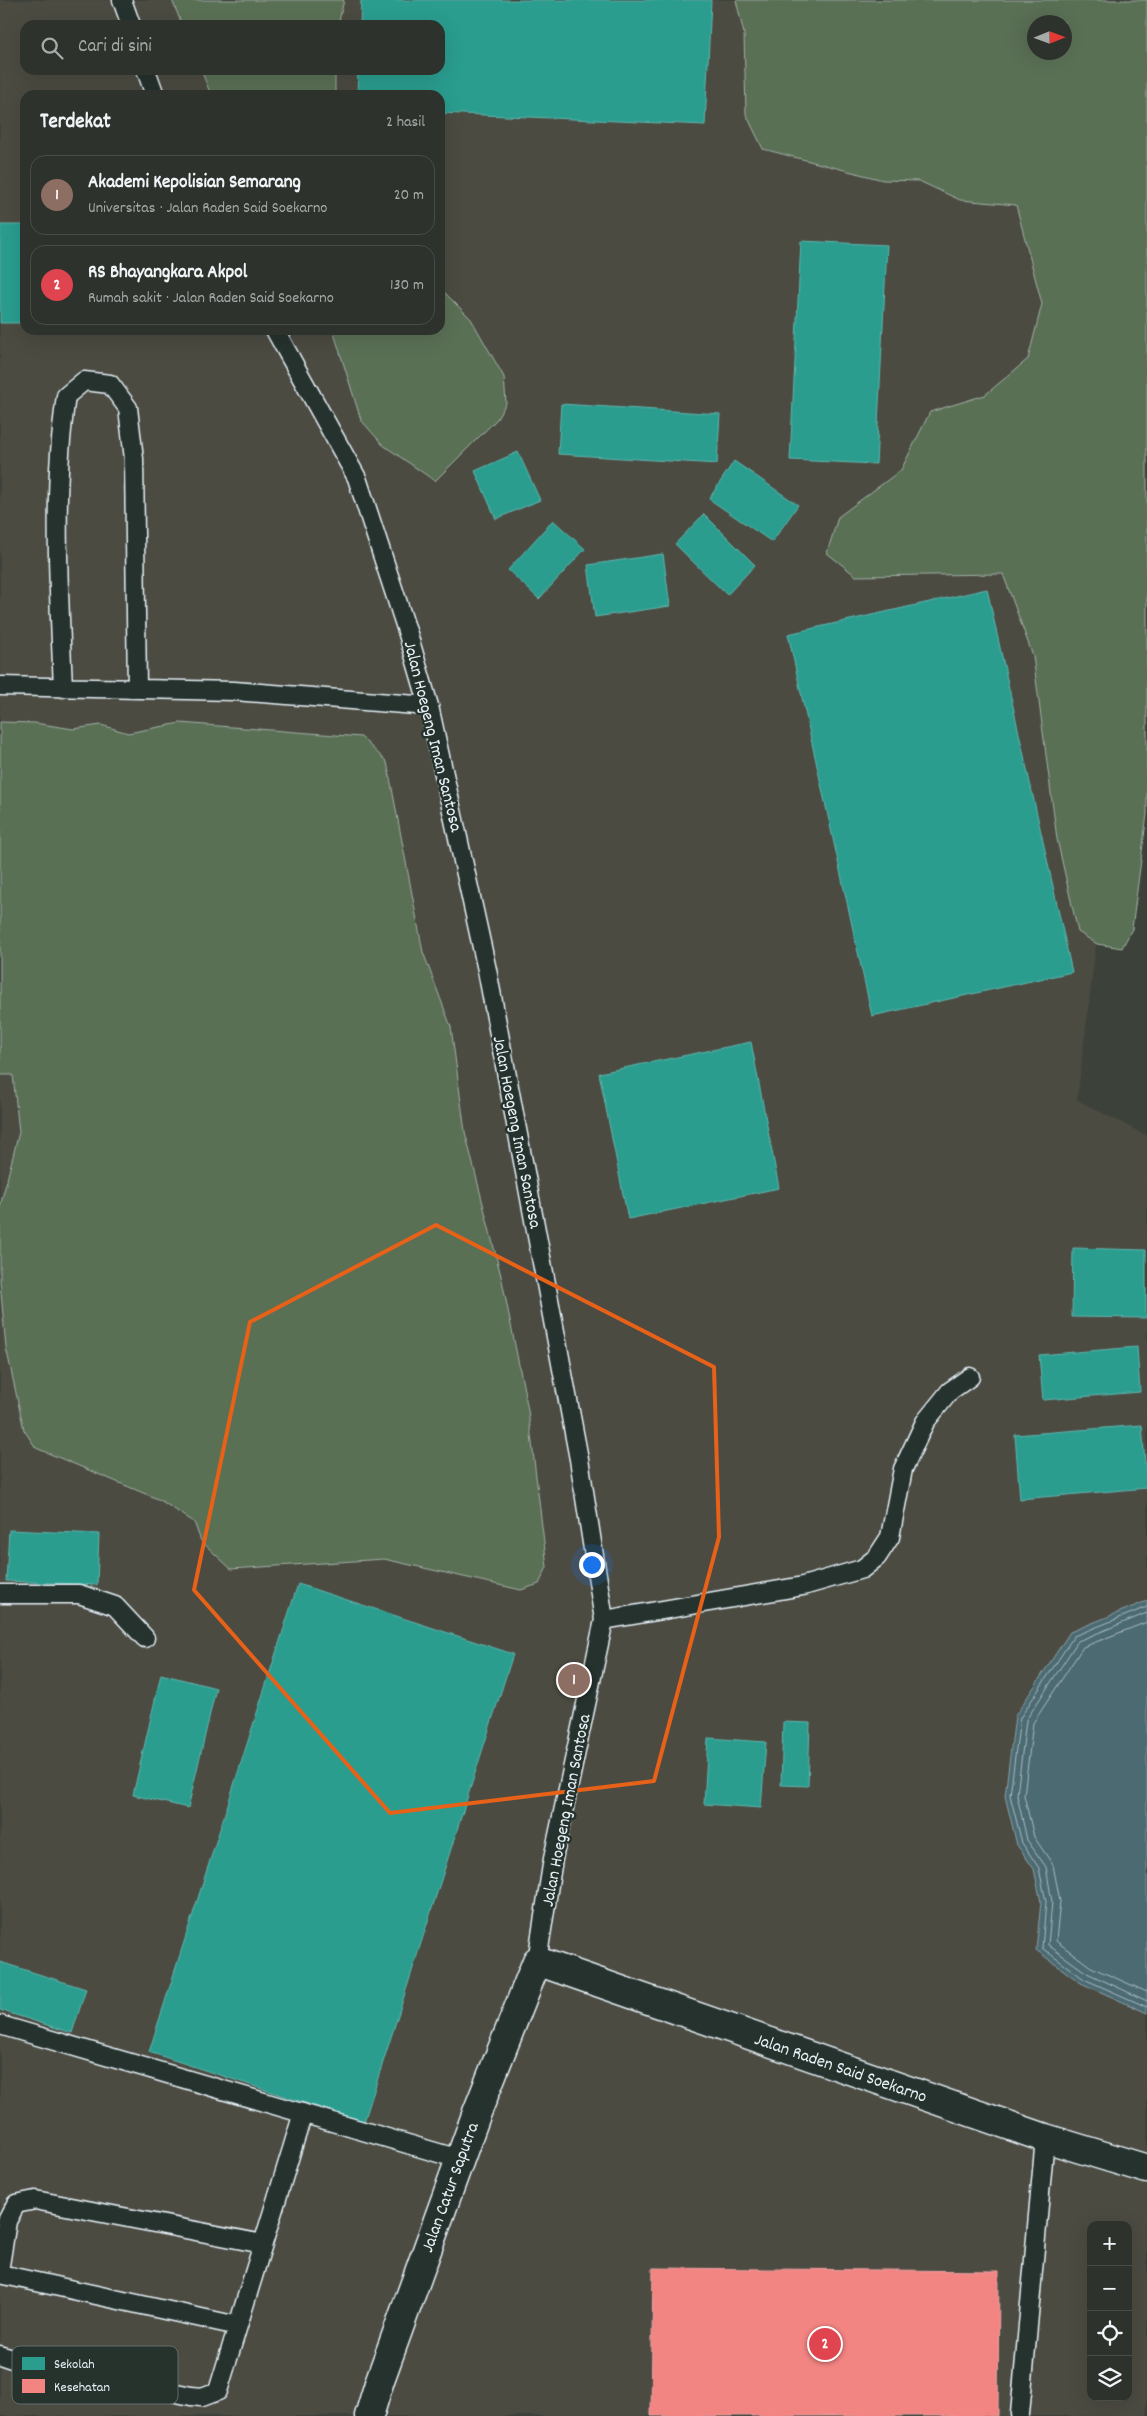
<!DOCTYPE html>
<html lang="id">
<head>
<meta charset="utf-8">
<style>
  :root { --surface:#2d322c; --page:#353a34; --text:#f1f3f6; --muted:#a7aaa9; --line:#484d48; --accent:#ea580c }
  body { margin:0; font-family:Dekko,sans-serif; background:var(--page); color:var(--text) }
  .controls { position:absolute; right:15px; bottom:15px; display:grid; overflow:hidden; border-radius:10px; box-shadow:0 5px 20px #0002 }
  .controls button { width:45px; height:45px; display:grid; place-items:center; padding:0; border:0; border-bottom:1px solid var(--line); background:var(--surface); color:var(--text); font:25px sans-serif }
  .compass { position:absolute; left:1027px; top:15px; width:45px; height:45px; border-radius:50%; background:var(--surface); box-shadow:0 5px 20px #0002; rotate:89deg }
  .you { position:absolute; left:591px; top:1564px; width:18px; height:18px; margin:-12px; border:4px solid #fff; border-radius:50%; background:#1a73e8; box-shadow:0 0 0 8px #1a73e833 }
  .badge { display:grid; place-items:center; width:32px; height:32px; border-radius:50%; background:var(--accent); color:#fff; font-size:16px; font-weight:700 }
  .pin { position:absolute; translate:-50% -50%; border:2px solid #fff; box-shadow:0 1px 5px #0006 }
  .list { margin:0; padding:0; list-style:none }
  h2 { display:flex; justify-content:space-between; align-items:center; height:65px; margin:0; padding:0 20px; font-size:21px }
  h2 small { font-size:16px; font-weight:400; color:var(--muted) }
  .list li { display:grid; grid-template-columns:32px 1fr auto; gap:15px; align-items:center; box-sizing:border-box; height:80px; margin:0 10px 10px; padding:0 10px; border:1px solid var(--line); border-radius:15px }
  .list b { display:block; font-size:19px; white-space:nowrap }
  .list p { margin:0; font-size:16px; white-space:nowrap; color:var(--muted) }
  .list em { font-size:16px; font-style:normal; color:var(--muted) }
  .icon { flex:none; width:28px; height:28px; fill:none; stroke:currentColor; stroke-width:2; stroke-linecap:round; stroke-linejoin:round }
  .map { position:relative; flex:none; width:1147px; height:2416px; overflow:hidden }
  .search { position:absolute; background:var(--surface); box-shadow:0 5px 20px #0002; left:20px; top:20px; width:425px; height:55px; display:flex; align-items:center; gap:12px; box-sizing:border-box; padding:0 18px; border-radius:15px; color:var(--muted); font-size:19px }
  .panel { position:absolute; background:var(--surface); box-shadow:0 5px 20px #0002; left:20px; top:90px; width:425px; height:245px; border-radius:15px }
  .map>svg:first-child { display:block }
</style>
</head>
<body>
<div class="map">
<svg width="1147" height="2416" viewBox="0 0 1147 2416">
  <rect width="100%" height="100%" fill="#3c423a"/>
  <filter id="ink" filterUnits="userSpaceOnUse"><feTurbulence type="fractalNoise" baseFrequency=".02" numOctaves="2"/><feDisplacementMap in="SourceGraphic" scale="10" xChannelSelector="R" yChannelSelector="G"/><feConvolveMatrix kernelMatrix="1 2 1 2 8 2 1 2 1" color-interpolation-filters="sRGB"/></filter>
  <g filter="url(#ink)">
    <path fill="#4c4c43" fill-rule="evenodd" d="M 0,0 L 1147,0 L 1147,526 L 1077,1100 L 1147,1136 L 1147,2416 L 0,2416 ZM 1034,22 L 1064,22 L 1064,52 L 1034,52 ZM 25,25 L 440,25 L 440,70 L 25,70 ZM 25,95 L 440,95 L 440,330 L 25,330 ZM 1091,2225 L 1128,2225 L 1128,2397 L 1091,2397 Z"/>
    <path fill="#5a7055" stroke="#a1b0a6" fill-rule="evenodd" d="M 172,0 L 344,0 L 338,25 L 182,25 Z
      M 736,0 L 1147,0 L 1147,814 L 1132,929 L 1122,948 L 1097,944 L 1078,932 L 1057,839 L 1033,656 L 1003,574 L 856,576 L 827,553 L 838,517 L 901,470 L 930,412 L 985,395 L 1028,359 L 1042,304 L 1016,205 L 960,200 L 919,181 L 883,180 L 763,149 L 746,114 L 744,34 ZM 1034,22 L 1064,22 L 1064,52 L 1034,52 Z
      M 201,70 L 335,70 L 335,95 L 211,95 Z
      M 440,288 L 471,319 L 504,377 L 506,403 L 497,419 L 435,481 L 383,445 L 361,420 L 333,330 L 440,330 Z
      M 0,722 L 35,723 L 73,729 L 101,725 L 128,733 L 180,723 L 361,737 L 387,762 L 423,952 L 451,1027 L 465,1132 L 502,1280 L 528,1410 L 547,1567 L 539,1584 L 521,1590 L 384,1559 L 231,1569 L 201,1541 L 194,1522 L 160,1500 L 36,1448 L 24,1430 L 6,1347 L 0,1282 L 0,1207 L 19,1132 L 13,1075 L 0,1075 Z"/>
    <path fill="#4c6a72" stroke="#8aa0a8" d="M 1147,1601 L 1147,2013 L 1081,1983 L 1036,1950 L 1041,1902 L 1034,1869 L 1017,1845 L 1005,1796 L 1015,1716 L 1070,1632 Z"/>
    <path fill="#2a9d8f" stroke="#63b6ae" d="M 361,0 L 711,0 L 705,125 L 440,113 L 440,95 L 357,95 L 358,70 L 440,70 L 440,25 L 360,25 Z
      M 0,225 L 25,225 L 25,323 L 0,323 Z
      M 801,241 L 887,245 L 876,464 L 790,460 Z
      M 561,404 L 720,414 L 717,464 L 558,454 Z
      M 518,452 L 540,500 L 496,519 L 475,471 Z
      M 734,461 L 798,505 L 772,542 L 709,499 Z
      M 704,514 L 755,565 L 727,595 L 675,544 Z
      M 553,520 L 585,549 L 539,599 L 508,570 Z
      M 663,554 L 670,606 L 595,617 L 588,565 Z
      M 987,589 L 1072,972 L 872,1016 L 788,634 Z
      M 751,1042 L 779,1188 L 628,1219 L 599,1073 Z
      M 1073,1248 L 1146,1250 L 1146,1318 L 1072,1317 Z
      M 1137,1347 L 1140,1392 L 1043,1400 L 1039,1355 Z
      M 1142,1425 L 1147,1488 L 1020,1499 L 1015,1435 Z
      M 9,1530 L 99,1534 L 97,1585 L 6,1581 Z
      M 298,1584 L 513,1654 L 364,2122 L 149,2052 Z
      M 161,1674 L 216,1688 L 188,1808 L 133,1795 Z
      M 783,1722 L 810,1723 L 808,1786 L 781,1785 Z
      M 708,1738 L 766,1742 L 761,1808 L 704,1804 Z
      M 0,1962 L 86,1989 L 72,2033 L 0,2010 Z"/>
    <path fill="#f28482" stroke="#efa5a5" d="M 653,2268 L 999,2271 L 998,2416 L 651,2416 Z"/>
    <g fill="none" stroke-linecap="round" stroke-linejoin="round">
      <path stroke="#aabbc2" stroke-width="1" d="M 1147,1607 L 1074,1636 L 1020,1718 L 1010,1795 L 1022,1843 L 1039,1868 L 1046,1902 L 1042,1948 L 1084,1979 L 1147,2007
        M 1147,1613 L 1078,1641 L 1026,1720 L 1017,1795 L 1027,1840 L 1046,1867 L 1052,1902 L 1048,1945 L 1087,1973 L 1147,2001
        M 1147,1622 L 1083,1647 L 1033,1723 L 1024,1795 L 1034,1837 L 1053,1865 L 1060,1901 L 1056,1941 L 1091,1967 L 1147,1992"/>
      <g stroke="#e8f1f8" stroke-width="21">
        <path id="lane" d="M 122,0 L 131,25
          M 146,70 L 155,95
          M 275,330 L 357,478 L 408,634 L 429,706 L 487,970 L 579,1459 L 604,1620 L 553,1859 L 537,1961
          M 0,686 L 234,691 L 429,706
          M 63,688 C 59,591 52,492 66,396 L 84,381 L 110,384 L 128,408 L 134,459 L 137,689
          M 0,1594 L 79,1594 L 115,1606 L 145,1638
          M 604,1620 L 803,1586 L 862,1569 L 877,1557 L 890,1537 L 903,1469 L 925,1422 L 950,1391 L 970,1377
          M 0,2025 L 459,2159
          M 0,2265 L 7,2221 L 16,2204 L 35,2200 L 263,2244
          M 0,2274 L 238,2326
          M 0,2355 L 12,2359 L 191,2396 L 202,2397 L 218,2391 L 303,2113
          M 1020,2414 L 1045,2138"/>
      </g>
      <g stroke="#e8f1f8" stroke-width="31">
        <path id="secondary" d="M 369,2416 L 380,2380 L 476,2115 L 537,1961 L 1045,2138 L 1147,2169"/>
      </g>
      <use href="#lane" stroke="#26332d" stroke-width="18"/>
      <use href="#secondary" stroke="#26332d" stroke-width="28"/>
    </g>
  </g>
  <path fill="none" stroke="#e86118" stroke-width="4" stroke-linejoin="round" d="M 436,1225 L 714,1367 L 719,1537 L 654,1781 L 390,1813 L 194,1590 L 250,1322 Z"/>
  <g text-anchor="middle" stroke-width="5" stroke-linejoin="round" paint-order="stroke">
    <g font-size="18" fill="#e8f1f8" stroke="#26332d">
      <text transform="translate(434 736) rotate(76)" y="6">Jalan Hoegeng Iman Santosa</text>
      <text transform="translate(518 1132) rotate(79)" y="6">Jalan Hoegeng Iman Santosa</text>
      <text transform="translate(565 1810) rotate(-79)" y="6">Jalan Hoegeng Iman Santosa</text>
      <text transform="translate(841 2067) rotate(19)" y="6">Jalan Raden Said Soekarno</text>
      <text transform="translate(449 2187) rotate(-70)" y="6">Jalan Catur Saputra</text>
    </g>
  </g>
  <rect x="12" y="2346" width="166" height="58" rx="8" fill="#26332d" stroke="#606c6a" stroke-width="1"/>
  <rect x="22" y="2357" width="23" height="13" fill="#2a9d8f"/>
  <rect x="22" y="2379" width="23" height="14" fill="#f28482"/>
  <g font-size="14" fill="#e8f1f8">
    <text x="54" y="2368">Sekolah</text>
    <text x="54" y="2391">Kesehatan</text>
  </g>
</svg>
<div class="controls">
<button>+</button>
<button>−</button>
<button><svg class="icon" aria-label="locate" viewBox="0 0 24 24"><circle cx="12" cy="12" r="6"/><path d="M12 2v4M12 18v4M2 12h4M18 12h4"/></svg></button>
<button><svg class="icon" aria-label="layers" viewBox="0 0 24 24"><path d="M12 4l9 5-9 5-9-5zM3 14l9 5 9-5"/></svg></button>
</div>
<svg class="compass" viewBox="-18 -18 36 36"><path d="M0-13l5 13h-10z" fill="#e53935"/><path d="M0 13l5-13h-10z" fill="#a7aaa9"/></svg>
<div class="you"></div>
<div class="pin badge" style="left:574px;top:1680px;background:#8d6e63">1</div>
<div class="pin badge" style="left:825px;top:2344px;background:#e0444e">2</div>
<div class="search"><svg class="icon" aria-label="search" viewBox="0 0 24 24"><circle cx="10" cy="10" r="6"/><path d="M15 15l6 6"/></svg>Cari di sini</div>
<section class="panel">
<h2>Terdekat<small>2 hasil</small></h2>
<ul class="list">
<li><span class="badge" style="background:#8d6e63">1</span><div><b>Akademi Kepolisian Semarang</b><p>Universitas · Jalan Raden Said Soekarno</p></div><em>20 m</em></li>
<li><span class="badge" style="background:#e0444e">2</span><div><b>RS Bhayangkara Akpol</b><p>Rumah sakit · Jalan Raden Said Soekarno</p></div><em>130 m</em></li>
</ul>
</section>
</div>
</body>
</html>
